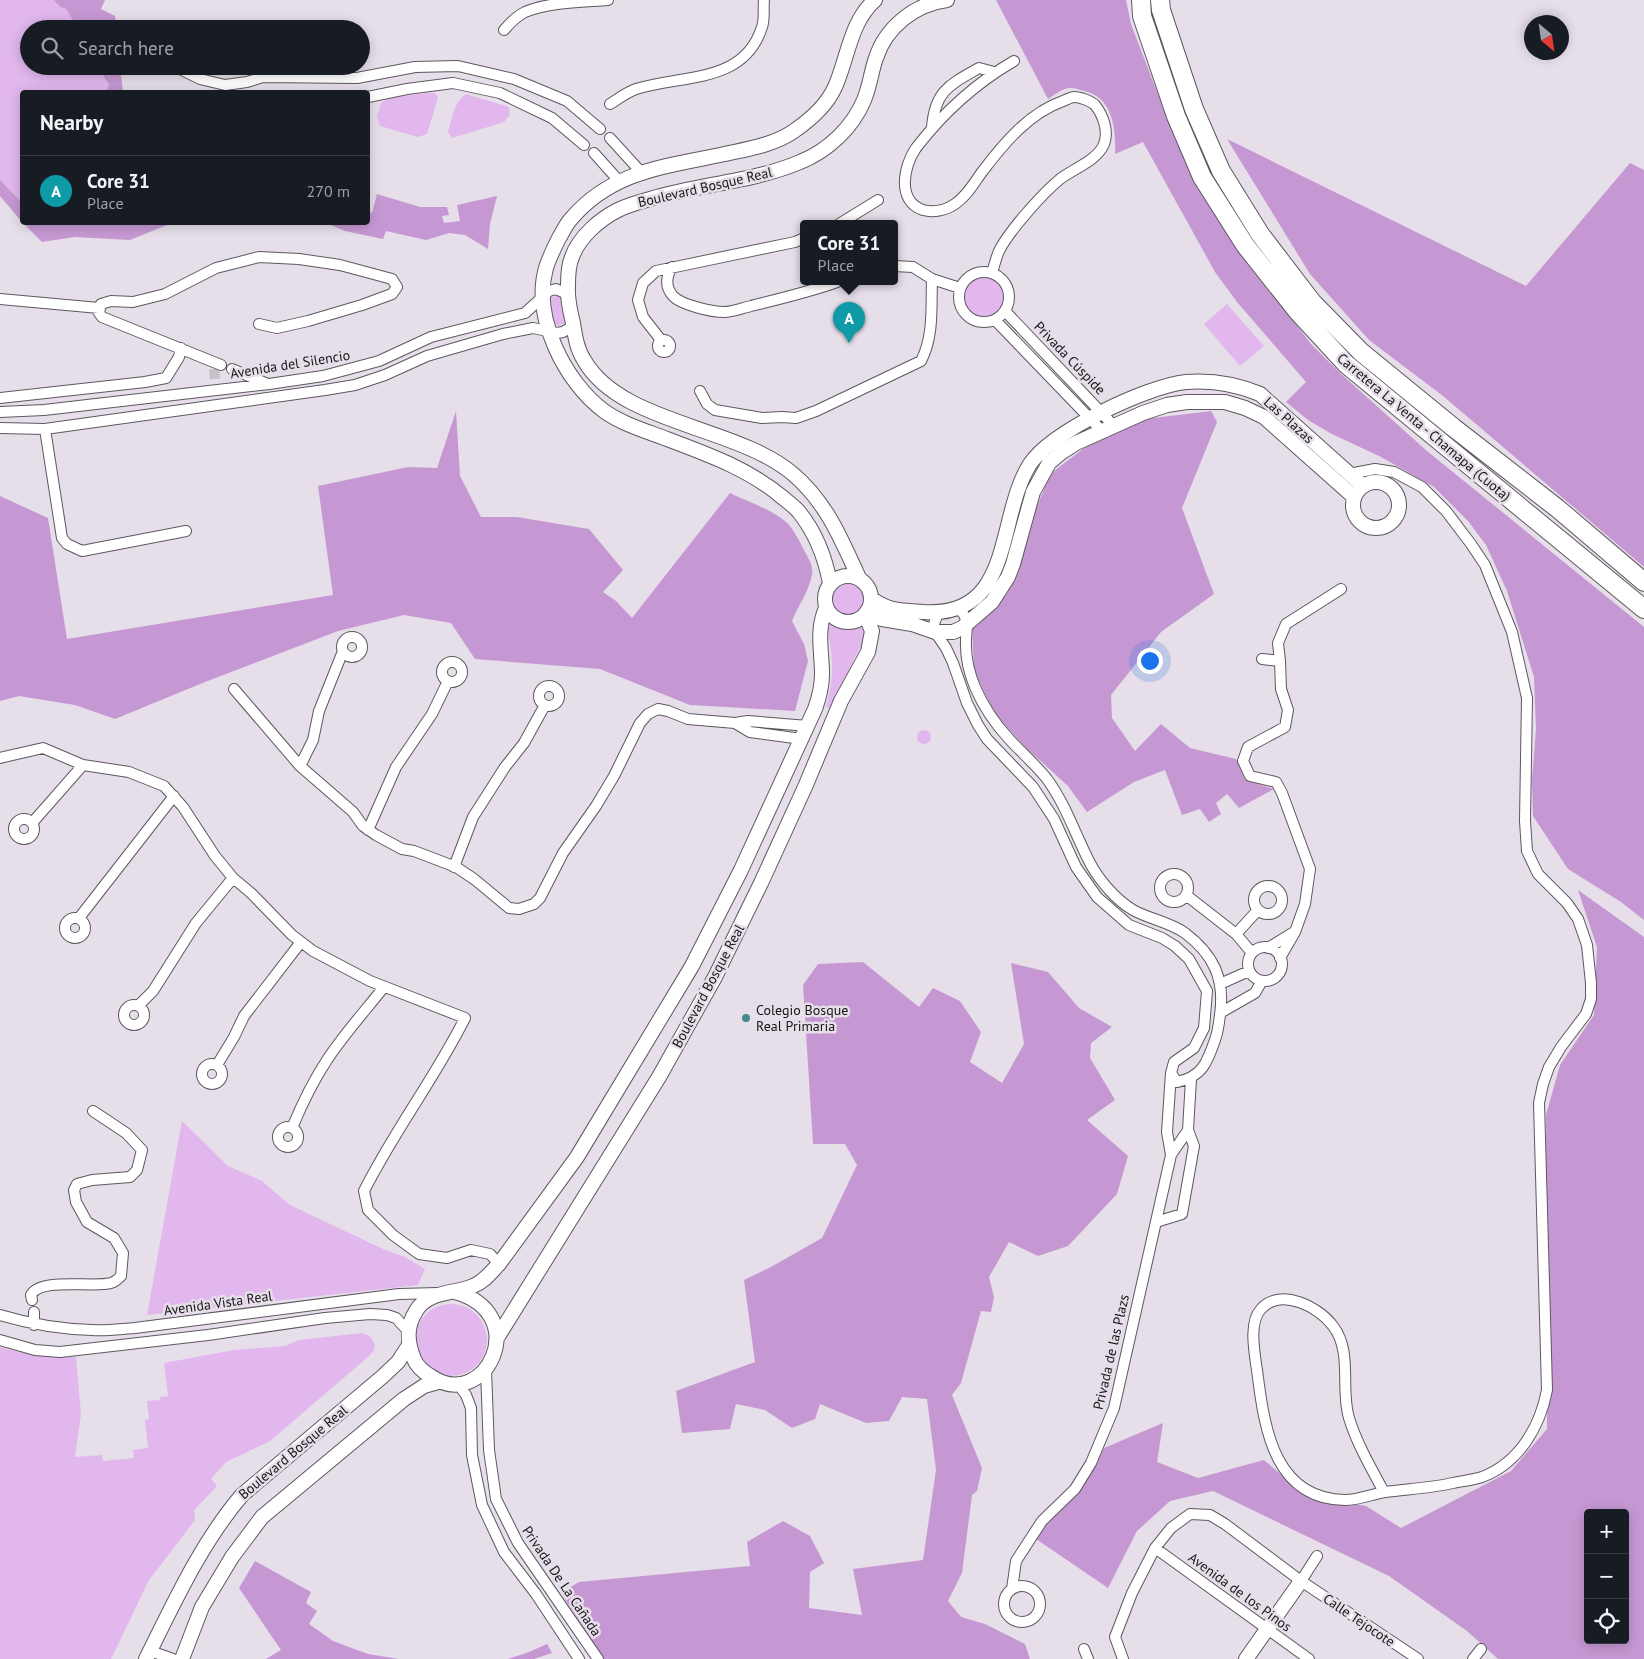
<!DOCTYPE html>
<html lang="en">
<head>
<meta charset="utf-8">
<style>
  :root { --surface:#171b24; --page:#242831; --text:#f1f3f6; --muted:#9ea1a6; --line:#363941; --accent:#438b8c }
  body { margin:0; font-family:"PT Sans",sans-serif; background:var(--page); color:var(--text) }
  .controls { position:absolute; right:15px; bottom:15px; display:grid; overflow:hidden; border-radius:5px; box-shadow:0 2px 12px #0003 }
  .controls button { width:45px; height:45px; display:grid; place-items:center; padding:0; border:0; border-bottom:1px solid var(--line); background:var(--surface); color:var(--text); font:25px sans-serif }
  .compass { position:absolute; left:1524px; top:15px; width:45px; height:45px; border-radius:50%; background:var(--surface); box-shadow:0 2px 12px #0003; rotate:151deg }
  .you { position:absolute; left:1149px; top:660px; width:18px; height:18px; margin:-12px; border:4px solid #fff; border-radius:50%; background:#1a73e8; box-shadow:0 0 0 8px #1a73e833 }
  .badge { display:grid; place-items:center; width:32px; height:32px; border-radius:50%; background:var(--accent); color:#fff; font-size:16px; font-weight:700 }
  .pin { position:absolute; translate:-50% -41px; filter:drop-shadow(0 1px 2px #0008) }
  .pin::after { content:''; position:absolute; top:26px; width:18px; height:15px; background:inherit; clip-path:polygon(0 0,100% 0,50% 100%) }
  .popup { position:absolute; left:800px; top:220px; width:98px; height:65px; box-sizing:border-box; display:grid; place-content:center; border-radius:5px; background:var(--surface); filter:drop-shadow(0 1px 4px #0005); font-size:16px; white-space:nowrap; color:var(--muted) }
  .popup b { font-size:19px; color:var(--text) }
  .popup::after { content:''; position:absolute; left:50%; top:100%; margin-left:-10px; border:10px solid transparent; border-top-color:var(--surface) }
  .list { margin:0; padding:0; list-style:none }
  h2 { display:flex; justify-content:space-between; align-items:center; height:65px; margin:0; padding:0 20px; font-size:21px }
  h2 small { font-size:16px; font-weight:400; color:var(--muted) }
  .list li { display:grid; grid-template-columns:32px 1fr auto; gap:15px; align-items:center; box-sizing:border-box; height:70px; padding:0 20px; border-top:1px solid var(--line) }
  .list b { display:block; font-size:19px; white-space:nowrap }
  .list p { margin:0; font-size:16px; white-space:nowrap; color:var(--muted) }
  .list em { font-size:16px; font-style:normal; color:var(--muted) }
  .icon { flex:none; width:28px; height:28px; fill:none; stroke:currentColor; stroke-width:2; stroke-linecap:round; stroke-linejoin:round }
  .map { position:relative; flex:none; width:1644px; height:1659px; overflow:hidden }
  .search { position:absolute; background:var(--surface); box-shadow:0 2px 12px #0003; left:20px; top:20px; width:350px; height:55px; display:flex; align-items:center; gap:12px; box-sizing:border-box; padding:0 18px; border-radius:28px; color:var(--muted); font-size:19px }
  .panel { position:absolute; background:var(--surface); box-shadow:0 2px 12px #0003; left:20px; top:90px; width:350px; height:135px; border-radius:5px }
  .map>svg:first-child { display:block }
</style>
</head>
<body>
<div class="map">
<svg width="1644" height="1659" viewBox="0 0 1644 1659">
  <rect width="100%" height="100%" fill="#e6dee8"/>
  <path fill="#e1b7ed" d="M 0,0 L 54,0 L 60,7 L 66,9 L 75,23 L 74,29 L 29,29 L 29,66 L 97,66 L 109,85 L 106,92 L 22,92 L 22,203 L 0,180 Z
    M 194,66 L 239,66 L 252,72 C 229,75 216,77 194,66 Z
    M 427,93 L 435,93 L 438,98 L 427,134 L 418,137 L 380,126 L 377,117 L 381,103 L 389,98 Z
    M 466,94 L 509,107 L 510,115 L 504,122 L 452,138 L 448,132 C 452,119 454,102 466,94 Z
    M962 297a22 22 0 1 1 44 0a22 22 0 1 1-44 0Z
    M 557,295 L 563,299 L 565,323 L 558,326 L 552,322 L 551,298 Z
    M 1227,304 L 1264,346 L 1240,366 L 1204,324 Z
    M832 601a17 17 0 1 1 34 0a17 17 0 1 1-34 0Z
    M 828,617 C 842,628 848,627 866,628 L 864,640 L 853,661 L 832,709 L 826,707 C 830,691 833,677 832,660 C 831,645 827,631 828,617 Z
    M917 737a7 7 0 1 1 14 0a7 7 0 1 1-14 0Z
    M 182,1121 L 228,1166 L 262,1181 L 290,1205 L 385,1250 L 405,1257 L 425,1269 L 418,1285 L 147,1315 Z
    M415 1340a36 36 0 1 1 72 0a36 36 0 1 1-72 0Z
    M 362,1333 L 370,1336 L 375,1345 L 374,1350 L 368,1357 L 270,1441 L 226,1462 L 211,1479 L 217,1486 L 194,1510 L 195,1520 L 149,1580 L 111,1659 L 0,1659 L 0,1347 C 26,1354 49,1359 76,1357 L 81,1414 L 75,1457 L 102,1455 L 103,1461 L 134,1458 L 133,1450 L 148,1448 L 145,1420 L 149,1419 L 147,1401 L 160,1400 L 160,1397 L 168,1396 L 164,1363 L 234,1350 L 285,1346 L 299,1340 Z"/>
  <path fill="#c698d3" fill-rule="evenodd" d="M 54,0 L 105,0 L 101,9 L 115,16 L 117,29 L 74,29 L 75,23 L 66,9 L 60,7 Z
    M 996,0 L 1126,0 L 1131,24 L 1170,126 L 1204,193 L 1245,257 L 1311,344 L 1340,373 L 1427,451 L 1644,627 L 1644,920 L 1621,902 L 1568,869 L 1533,816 L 1532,780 L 1536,729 L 1534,677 L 1507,591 L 1486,545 L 1468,521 L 1434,487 L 1381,457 L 1330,433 L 1308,420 L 1286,402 L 1306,382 L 1237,302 L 1215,272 L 1143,142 L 1115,154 C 1116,129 1113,97 1084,91 C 1079,90 1073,87 1069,88 C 1062,89 1054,95 1048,99 Z
    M 97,66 L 120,66 L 123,92 L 106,92 L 109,85 Z
    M 1227,139 L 1526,286 L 1630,163 L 1644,170 L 1644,567 L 1443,396 L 1369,340 L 1310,274 Z
    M 0,180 L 22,203 L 22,222 L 0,196 Z
    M 377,194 L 420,207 L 447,207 L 449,215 L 442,216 L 444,223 L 460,221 L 457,205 L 497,196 L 490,224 L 488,249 L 465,235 L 449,233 L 426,240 L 386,231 L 383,239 L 345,231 L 326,223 L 368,222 L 368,211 L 372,213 Z
    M 23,223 L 172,223 L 130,240 L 75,237 L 42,242 Z
    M 456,411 L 460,476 L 481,517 L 517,517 L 589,529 L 623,570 L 603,592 L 616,601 L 632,618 L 730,493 C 748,502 769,508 785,521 C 793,528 799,540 804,550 C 808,558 814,566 812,575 C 809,591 798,606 792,621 L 804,644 L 808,661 L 795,711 L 690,705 L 600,669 L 475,659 L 451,623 L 404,615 L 338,631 L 205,682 L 115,719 L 75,705 L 19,696 L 0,701 L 0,496 L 48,518 L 67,639 L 333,595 L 318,486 L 408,467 L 437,468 Z
    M 1211,411 L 1217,422 L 1182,508 L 1214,594 L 1161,632 L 1111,695 L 1112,718 L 1135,751 L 1161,724 L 1190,748 L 1236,759 L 1245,780 L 1274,789 L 1239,808 L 1227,794 L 1216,803 L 1221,814 L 1209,822 L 1200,809 L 1182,815 L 1165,770 L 1134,782 L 1087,812 L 1068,786 L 1023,745 L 994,713 L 974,670 L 972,627 L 1007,594 L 1032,519 L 1050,474 L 1087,446 L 1145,419 Z
    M 1578,890 L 1644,937 L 1644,1659 L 1498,1659 L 1467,1631 L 1389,1576 L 1213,1491 L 1170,1501 L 1137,1531 L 1108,1588 L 1036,1539 L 1050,1519 L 1077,1493 L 1104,1448 L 1163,1423 L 1157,1462 L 1198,1478 L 1264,1460 L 1306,1496 L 1366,1506 L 1401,1528 L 1511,1471 L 1547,1429 L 1546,1115 L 1560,1065 L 1594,1015 L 1597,947 ZM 1588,1513 L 1625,1513 L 1625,1640 L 1588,1640 Z
    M 863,962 L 919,1007 L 933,988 L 960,1001 L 981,1032 L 970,1062 L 1002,1083 L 1024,1044 L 1011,963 L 1048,972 L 1079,1008 L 1112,1027 L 1091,1043 L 1090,1058 L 1115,1100 L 1087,1120 L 1128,1156 L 1117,1194 L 1068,1246 L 1038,1256 L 1009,1242 L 989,1277 L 994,1297 L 991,1312 L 981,1311 L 961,1383 L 952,1395 L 982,1468 L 977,1491 L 972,1495 L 962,1573 L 948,1601 L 961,1617 L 985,1624 L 1025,1644 L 1030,1659 L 603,1659 L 561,1593 L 579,1582 L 750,1566 L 747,1542 L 783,1521 L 810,1536 L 824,1563 L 810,1572 L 809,1608 L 862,1615 L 853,1569 L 923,1560 L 936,1470 L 927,1399 L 902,1397 L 889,1421 L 866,1423 L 820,1404 L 815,1419 L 792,1428 L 765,1410 L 736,1404 L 730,1429 L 682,1433 L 676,1391 L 755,1362 L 744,1280 L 771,1267 L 822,1238 L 857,1165 L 845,1144 L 813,1144 L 803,985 L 818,964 Z
    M 255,1561 L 311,1592 L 306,1603 L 317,1611 L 309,1624 L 333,1641 L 368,1654 L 399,1659 L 266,1659 L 281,1650 L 239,1588 Z
    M 547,1644 L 552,1653 L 534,1659 L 508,1659 L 529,1652 Z"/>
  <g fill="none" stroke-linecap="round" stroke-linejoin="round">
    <path stroke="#c7c0c9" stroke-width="10" stroke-dasharray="10 5" stroke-linecap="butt" d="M 214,369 L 215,379"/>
    <g stroke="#5e5760" stroke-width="12">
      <path id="street" d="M 176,29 L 180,27 L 186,29
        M 504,30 C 510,23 517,16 525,12 C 548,2 583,2 608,0
        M 179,66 L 182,70 L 200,79 L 225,85 L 247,82 L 263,77 L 357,78 L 415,67 L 458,66 L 514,79 L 567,101 L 600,129
        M 264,66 L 289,72
        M 368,97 L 407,89 L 453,83 L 500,93 L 552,118 L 584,145
        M 610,104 C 618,99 627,92 636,89 C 684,74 744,84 762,27 C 765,19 763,8 764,0
        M 932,127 C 935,91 949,85 979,68 L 994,72
        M 610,138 L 641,172
        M 594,153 L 619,181
        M 839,224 L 878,200
        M 894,266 L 913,267 L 932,279 L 960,288
        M 672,267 C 666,277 665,287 673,296 C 681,305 712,312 724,312 C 732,312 742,308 751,306 C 779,299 809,292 837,282
        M959 297a25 25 0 1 1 50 0a25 25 0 1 1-50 0Z
        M 992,273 C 994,266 996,258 999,251 C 1009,231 1042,194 1060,179 C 1073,169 1098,160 1104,144 C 1109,131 1103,115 1095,105 C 1091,101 1080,97 1074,97 C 1071,97 1066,100 1063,101 C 1029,113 1004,143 982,172 C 974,183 967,196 955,204 C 946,210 934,213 923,210 C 896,201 904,165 916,148 C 943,113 976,83 1014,61
        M 0,299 L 99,308
        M 1005,311 L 1113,425
        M 995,320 L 1101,430
        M658 346a6 6 0 1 1 12 0a6 6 0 1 1-12 0Z
        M 661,340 L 643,317 L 638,300 L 643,283 L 656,271 L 795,242 L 804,238
        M 221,365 L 102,317 L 99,313 L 101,304 L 111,301 L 133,302 L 165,294 L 216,268 L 259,257 L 299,259 L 340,265 L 392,279 L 397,287 L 392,294 L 362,305 L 308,321 L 277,328 L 259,324
        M 232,369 L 268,384
        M 700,391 L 707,404 L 715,410 L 762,418 L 782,417 L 796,418 L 816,411 L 921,361 C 934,336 931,307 932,279
        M 0,398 L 145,382 L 166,378 L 179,357 L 181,348
        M 0,412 L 44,410 L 269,384 L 323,376 L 379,361 L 431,337 L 525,313 L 549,291 L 556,289 L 567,294
        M 0,428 L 45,429 L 325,390 L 355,385 L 385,375 L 427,356 L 503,334 L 533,328 L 557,333 L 563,332 L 573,326
        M 45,429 L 62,538 L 67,544 L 82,551 L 186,531
        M 1349,474 L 1375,469 L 1394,472 L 1422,487 L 1446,511 L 1471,544 L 1485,565 L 1512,632 L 1527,698 L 1525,821 L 1527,851 L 1538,874 L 1567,903 L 1578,919 L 1587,945 L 1591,983 L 1591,999 L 1586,1014 L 1561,1047 L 1549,1067 L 1543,1084 L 1539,1103 L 1547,1390 C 1540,1427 1519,1463 1482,1477 C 1473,1480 1462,1481 1453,1483 C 1431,1488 1408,1489 1385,1492 C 1372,1494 1359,1500 1345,1500 C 1276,1499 1265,1432 1258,1378 C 1256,1359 1247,1324 1261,1309 C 1281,1287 1319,1307 1333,1326 C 1353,1352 1340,1389 1349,1418 C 1357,1444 1371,1468 1384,1492
        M 958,608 C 972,620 965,631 966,646 C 966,660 970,675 975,687 C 983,706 996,725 1010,740 C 1022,753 1036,765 1047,779 C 1066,805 1075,834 1090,863 C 1099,880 1116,900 1133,910 C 1149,919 1170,922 1185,933 C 1214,955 1225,979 1220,1015 C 1219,1023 1218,1032 1215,1040 C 1207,1063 1202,1077 1177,1082 L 1171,1073
        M 938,613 L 934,624 L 935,632 L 946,648 L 953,663 L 967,703 L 978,725 L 987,739 L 1033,787 L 1054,819 L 1076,867 L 1097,897 L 1129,925 L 1162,938 L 1175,946 L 1189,959 L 1207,991 L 1204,1028 L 1194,1048 L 1174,1062 L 1171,1073 L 1167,1132 L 1171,1155 L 1114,1408 L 1091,1463 L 1075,1489 L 1042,1521 L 1016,1561 L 1012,1589
        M342 647a10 10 0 1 1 20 0a10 10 0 1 1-20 0Z
        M 1262,659 L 1280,661 L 1281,689 L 1288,710 L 1285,727 L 1248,747 L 1243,761 L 1250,776 L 1276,782 L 1282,793 L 1310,869 L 1305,904 L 1295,932 L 1280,958
        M 1280,661 L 1278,643 L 1286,624 L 1341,589
        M442 672a10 10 0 1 1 20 0a10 10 0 1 1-20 0Z
        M539 696a10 10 0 1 1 20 0a10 10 0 1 1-20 0Z
        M 234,689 L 300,766 L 353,812 L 363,826 L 376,835 L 402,849 L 414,851 L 456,867 L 474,879 L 509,908 L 519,909 L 534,904 L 540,898 L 563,853 L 596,806 L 614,776 L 640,723 L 648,714 L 658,709 L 668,711 L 688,719 L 735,723 L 748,721 L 808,726
        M 735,723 L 750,732 L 802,739
        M 0,758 L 43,748 L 83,765 L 129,772 L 164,786 L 183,807 L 215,856 L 233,878 L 251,893 L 292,935 L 313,951 L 370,981 L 465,1018 C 435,1078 394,1131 364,1191 L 368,1210 L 393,1235 L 419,1254 L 447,1258 L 471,1250 L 490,1254 L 499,1264
        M 300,766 L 313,740 L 319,711 L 343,651
        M14 829a10 10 0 1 1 20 0a10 10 0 1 1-20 0Z
        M 32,823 L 83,765
        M 368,830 L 396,767 L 432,714 L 448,681
        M 454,867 L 473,817 L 505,767 L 524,743 L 545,705
        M1160 888a14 14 0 1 1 28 0a14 14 0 1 1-28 0Z
        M1254 900a14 14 0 1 1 28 0a14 14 0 1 1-28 0Z
        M 1186,895 L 1236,934 L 1252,953
        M 79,918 L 174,796
        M65 928a10 10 0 1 1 20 0a10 10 0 1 1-20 0Z
        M 1236,934 L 1258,910
        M1248 964a17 17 0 1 1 34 0a17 17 0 1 1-34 0Z
        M 1268,948 L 1294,932
        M 1220,984 L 1249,971
        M124 1015a10 10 0 1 1 20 0a10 10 0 1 1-20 0Z
        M 138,1006 L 153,991 L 196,923 L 233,878
        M 1220,1013 L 1255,993 L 1262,981
        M202 1074a10 10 0 1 1 20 0a10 10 0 1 1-20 0Z
        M 217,1065 L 234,1037 L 244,1016 L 301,942
        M278 1137a10 10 0 1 1 20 0a10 10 0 1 1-20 0Z
        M 292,1128 C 302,1104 313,1081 327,1060 C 344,1034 365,1011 384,987
        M 1171,1155 L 1188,1130 L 1191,1079
        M 1156,1222 L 1182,1214 L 1194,1146 L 1188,1130
        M 32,1300 L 31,1295 C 40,1277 94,1288 111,1283 C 115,1282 118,1279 121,1276 L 123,1253 L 114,1238 L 87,1222 L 76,1202 L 74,1190 L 77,1184 L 92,1180 L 130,1177 L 137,1170 L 142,1150 L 126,1133 L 93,1111
        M 34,1312 L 34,1325
        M 0,1315 C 30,1324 60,1329 92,1330 C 106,1331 120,1329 135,1328 L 399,1294 L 438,1293
        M 0,1340 L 35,1350 L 60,1352 L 208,1335 L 325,1318 L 370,1314 L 387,1315 L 396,1318 L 408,1331
        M 486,1370 L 489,1450 L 496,1499 L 518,1543 L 598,1659
        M 458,1384 L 466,1395 L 471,1408 L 472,1455 L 482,1505 L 504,1552 L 536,1594 L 579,1659
        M 1155,1548 L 1309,1659
        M 1301,1581 L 1317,1556
        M1004 1604a18 18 0 1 1 36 0a18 18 0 1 1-36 0Z
        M 1084,1649 L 1088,1659
        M 150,1651 L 173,1659
        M 1123,1659 L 1115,1637 L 1132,1593 L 1155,1548 L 1171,1528 L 1190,1514 L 1210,1515 L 1225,1524 L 1301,1581 L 1418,1659
        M 1473,1659 L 1481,1649"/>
    </g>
    <g stroke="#5e5760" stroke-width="16">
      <path id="secondary" d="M1353 505a23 23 0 1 1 46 0a23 23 0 1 1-46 0Z
        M825 599a23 23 0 1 1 46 0a23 23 0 1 1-46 0Z
        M 859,578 C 841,539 827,503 793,474 C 737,426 620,424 584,360 C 577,349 575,336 573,323 C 570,311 567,298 568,285 C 568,276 568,266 572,257 C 579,237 600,219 618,210 C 628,205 639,202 650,199 C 699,184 753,182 800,162 C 828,151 853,127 864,100 C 870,86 871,72 876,58 C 886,27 915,4 947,0
        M 830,583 C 825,557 816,533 799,512 C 795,507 788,502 782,497 C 749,469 707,454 667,439 C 646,431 622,424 604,411 C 565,382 532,317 546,268 C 549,258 554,248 559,238 C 563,232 566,224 571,219 C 614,168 673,166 734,152 C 754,148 777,143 794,131 C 810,120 827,105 835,87 C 848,58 850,22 875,0
        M 871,598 C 888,612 903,610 924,612 C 1015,618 996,517 1030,464 C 1052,431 1147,386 1186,382 C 1212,380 1236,384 1260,394 L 1363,486
        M 867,611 L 882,619 L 912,624 L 935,632 L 953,632 L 962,628 L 992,602 L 1008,577 L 1013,564 L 1033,492 L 1049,463 L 1062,452 L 1076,443 L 1143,413 L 1167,405 L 1187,402 L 1225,402 L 1245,408 L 1264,417 L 1354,497
        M 455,1292 C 534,1314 485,1412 432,1377 C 425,1373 417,1367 414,1359 C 407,1342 406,1327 416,1311 C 427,1291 454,1294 473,1286 C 484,1282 491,1272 499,1264 L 577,1157 L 692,966 L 741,870 L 815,709 C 819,698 822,687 822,674 C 822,651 816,630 826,608
        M 497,1338 L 659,1077 L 715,977 L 761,883 L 805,787 L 841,701 L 868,652 L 872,631 L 865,614
        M 146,1659 C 174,1603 201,1543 242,1495 L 382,1377 L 398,1362 L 409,1345
        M 182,1659 L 202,1607 L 232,1557 L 262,1517 L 404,1399 L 424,1386 L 438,1382
        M 1246,1659 L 1301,1581"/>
    </g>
    <g stroke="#5e5760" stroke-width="20">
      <path id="highway" d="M 1141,0 L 1142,16 L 1176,116 L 1202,177 L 1245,245 L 1298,312 L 1346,364 L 1644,609
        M 1160,0 L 1161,10 L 1194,109 L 1221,171 L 1260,234 L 1312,302 L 1361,352 L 1454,428 L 1557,508 L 1644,582"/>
    </g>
    <use href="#street" stroke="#fff" stroke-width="10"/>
    <use href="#secondary" stroke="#fff" stroke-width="14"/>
    <use href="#highway" stroke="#fff" stroke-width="18"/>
  </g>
  <circle fill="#438b8c" stroke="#e6dee8" stroke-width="2" cx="746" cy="1018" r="5"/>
  <g text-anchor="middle" stroke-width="5" stroke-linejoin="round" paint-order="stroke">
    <g font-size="14" fill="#181519" stroke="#e6dee8">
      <text transform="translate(705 187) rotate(-13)" y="5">Boulevard Bosque Real</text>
      <text transform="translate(1070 358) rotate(46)" y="5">Privada Cúspide</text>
      <text transform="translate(290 364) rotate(-9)" y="5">Avenida del Silencio</text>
      <text transform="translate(1289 420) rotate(42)" y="5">Las Plazas</text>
      <text transform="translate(1424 427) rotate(40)" y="5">Carretera La Venta - Chamapa (Cuota)</text>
      <text transform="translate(708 986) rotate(-62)" y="5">Boulevard Bosque Real</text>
      <text transform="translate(218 1303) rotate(-8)" y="5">Avenida Vista Real</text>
      <text transform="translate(1111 1352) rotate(-77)" y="5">Privada de las Plazs</text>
      <text transform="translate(293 1452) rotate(-40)" y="5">Boulevard Bosque Real</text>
      <text transform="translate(562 1581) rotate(56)" y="5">Privada De La Cañada</text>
      <text transform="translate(1240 1592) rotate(36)" y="5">Avenida de los Pinos</text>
      <text transform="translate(1359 1620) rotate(34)" y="5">Calle Tejocote</text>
    </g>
    <g font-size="14" fill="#181519" stroke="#e6dee8" text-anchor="start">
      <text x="756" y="1015">Colegio Bosque<tspan x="756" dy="16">Real Primaria</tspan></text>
    </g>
  </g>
</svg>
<div class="controls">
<button>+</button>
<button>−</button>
<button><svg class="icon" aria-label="locate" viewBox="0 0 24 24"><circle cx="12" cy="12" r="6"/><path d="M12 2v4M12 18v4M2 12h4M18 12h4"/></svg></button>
</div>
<svg class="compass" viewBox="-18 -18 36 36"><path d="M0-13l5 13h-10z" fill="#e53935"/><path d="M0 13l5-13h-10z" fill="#9ea1a6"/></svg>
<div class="you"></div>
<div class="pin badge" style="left:849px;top:343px;background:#0f9aa8">A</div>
<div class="popup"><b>Core 31</b>Place</div>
<div class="search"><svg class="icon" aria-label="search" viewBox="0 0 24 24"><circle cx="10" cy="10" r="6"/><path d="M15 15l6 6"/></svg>Search here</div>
<section class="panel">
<h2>Nearby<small></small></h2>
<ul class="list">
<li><span class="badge" style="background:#0f9aa8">A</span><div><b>Core 31</b><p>Place</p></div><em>270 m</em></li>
</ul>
</section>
</div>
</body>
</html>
